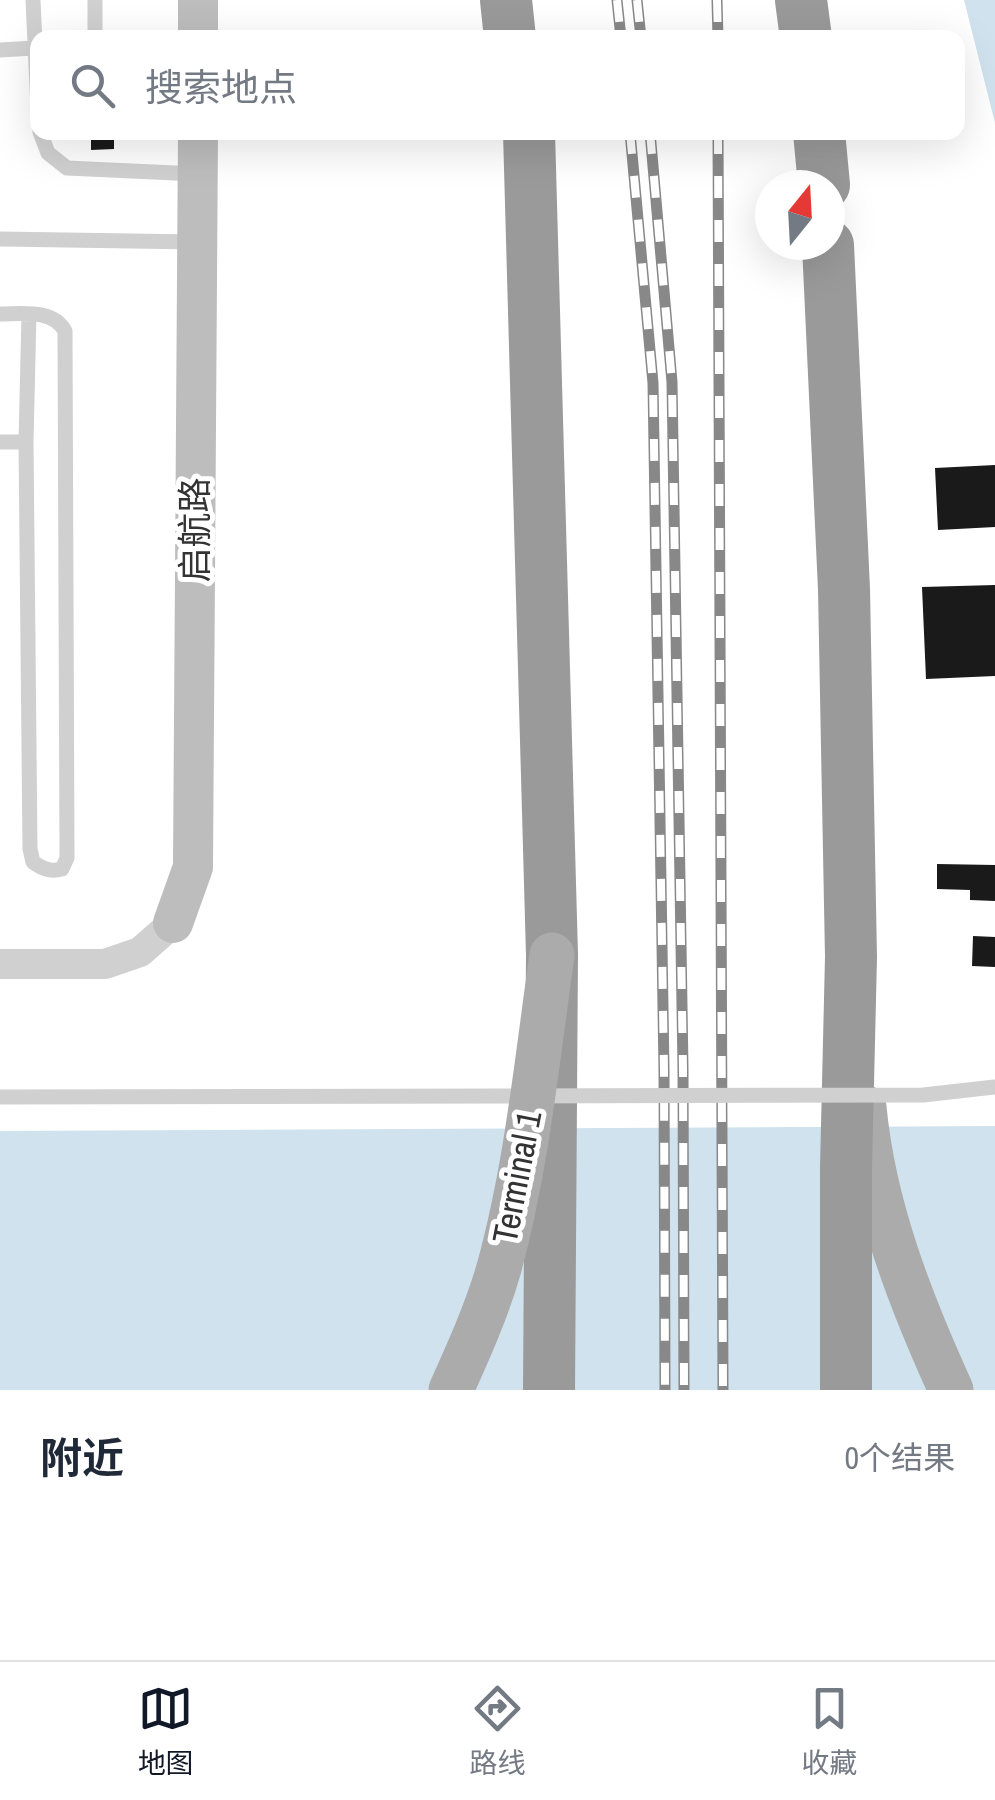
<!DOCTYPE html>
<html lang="zh">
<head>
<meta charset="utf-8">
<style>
  :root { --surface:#fff; --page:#f6f6f7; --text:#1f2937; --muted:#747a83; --line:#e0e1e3; --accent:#111827 }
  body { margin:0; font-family:"Archivo Narrow","Noto Sans SC",sans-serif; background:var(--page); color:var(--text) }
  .compass { position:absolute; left:755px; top:170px; width:90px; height:90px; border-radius:50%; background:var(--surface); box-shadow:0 10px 40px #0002; rotate:18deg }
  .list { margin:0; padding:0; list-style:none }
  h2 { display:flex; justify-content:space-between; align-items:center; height:130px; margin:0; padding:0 40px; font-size:42px }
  h2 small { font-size:32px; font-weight:400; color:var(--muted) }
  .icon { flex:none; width:55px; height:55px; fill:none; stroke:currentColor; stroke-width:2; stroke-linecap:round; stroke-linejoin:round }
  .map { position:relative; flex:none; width:995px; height:1390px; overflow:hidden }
  .search { position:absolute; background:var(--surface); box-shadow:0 10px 40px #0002; left:30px; right:30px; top:30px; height:110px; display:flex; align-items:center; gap:25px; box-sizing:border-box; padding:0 35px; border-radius:20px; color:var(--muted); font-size:38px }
  .sheet { height:270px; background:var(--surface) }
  nav { display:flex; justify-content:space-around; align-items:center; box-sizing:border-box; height:140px; border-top:2px solid var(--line); background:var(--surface); font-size:28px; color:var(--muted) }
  nav a { display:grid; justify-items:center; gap:5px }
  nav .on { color:var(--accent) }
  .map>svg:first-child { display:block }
</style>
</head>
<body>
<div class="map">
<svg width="995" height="1390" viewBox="0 0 995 1390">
  <rect width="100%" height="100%" fill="#fff"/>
  <path fill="#cfe2ee" d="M 964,0 L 995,0 L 995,123 Z
    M 995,1126 L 995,1390 L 0,1390 L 0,1131 Z"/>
  <path fill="#1a1a1a" d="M 91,132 L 114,132 L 114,149 L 91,150 Z
    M 995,465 L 995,527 L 938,530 L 935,468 Z
    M 995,585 L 995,676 L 926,679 L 922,587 Z
    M 937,864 L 995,865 L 995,901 L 970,900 L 970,890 L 937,889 Z
    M 973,936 L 995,937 L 995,967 L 972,966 Z"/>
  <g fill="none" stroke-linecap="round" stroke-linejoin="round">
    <path stroke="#d0d0d0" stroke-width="15" d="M 33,0 L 38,108
      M 95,0 L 95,38
      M 0,50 L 34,48
      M 40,132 L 48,153 L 67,168 L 197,174
      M 0,239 L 197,242
      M 0,314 C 23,314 53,309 65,331 L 67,858 L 62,869 C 50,872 43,869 33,862 L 30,849 L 26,442
      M 0,442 L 26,442 L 29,314"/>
    <path stroke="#d0d0d0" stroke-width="30" d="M 0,964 L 105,964 L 140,952 L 173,923"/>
    <path stroke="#bdbdbd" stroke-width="40" d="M 198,38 L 198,0
      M 173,923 L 193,867 L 198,132"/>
    <path stroke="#ababab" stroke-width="45" d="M 864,1107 C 873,1205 910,1300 951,1390"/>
    <path stroke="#9a9a9a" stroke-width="52" d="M 506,0 L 510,38
      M 801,0 L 806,38
      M 529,132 L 552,955 L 549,1390
      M 819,132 L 824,185
      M 828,245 L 844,589 L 851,957 L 846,1168 L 846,1390"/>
    <g stroke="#888" stroke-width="11">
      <path id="rail" d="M 617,0 L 621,38
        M 637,0 L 641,38
        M 717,0 L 718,38
        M 630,132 L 653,383 L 664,1070 L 665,1390
        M 650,132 L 672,382 L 683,1069 L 684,1390
        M 718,132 L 723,1390"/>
    </g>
    <use href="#rail" stroke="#fff" stroke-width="8" stroke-dasharray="22" stroke-linecap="butt"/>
    <path stroke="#d0d0d0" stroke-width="15" d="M 0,1097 L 923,1095 L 995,1087"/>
    <path stroke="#ababab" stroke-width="45" d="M 451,1390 C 469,1350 487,1310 499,1268 C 527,1166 537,1060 552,955"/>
  </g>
  <g text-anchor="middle" stroke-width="10" stroke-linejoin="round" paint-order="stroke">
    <g font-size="35" fill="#333" stroke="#fff">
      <text transform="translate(195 530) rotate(-90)" y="12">启航路</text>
      <text transform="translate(517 1177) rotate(-79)" y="12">Terminal 1</text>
    </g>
  </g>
</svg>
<svg class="compass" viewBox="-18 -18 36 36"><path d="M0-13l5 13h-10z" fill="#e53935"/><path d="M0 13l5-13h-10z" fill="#747a83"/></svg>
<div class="search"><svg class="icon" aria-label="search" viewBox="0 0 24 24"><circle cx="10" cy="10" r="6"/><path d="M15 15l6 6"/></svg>搜索地点</div>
</div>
<section class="sheet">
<h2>附近<small>0个结果</small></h2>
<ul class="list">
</ul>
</section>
<nav>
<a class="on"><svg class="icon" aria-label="map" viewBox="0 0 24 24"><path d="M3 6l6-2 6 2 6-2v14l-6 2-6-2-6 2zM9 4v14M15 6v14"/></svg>地图</a>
<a><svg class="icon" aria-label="directions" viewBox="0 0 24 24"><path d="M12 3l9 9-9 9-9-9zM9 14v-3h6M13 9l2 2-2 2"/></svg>路线</a>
<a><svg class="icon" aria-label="saved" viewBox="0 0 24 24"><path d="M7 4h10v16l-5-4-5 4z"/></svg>收藏</a>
</nav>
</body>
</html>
